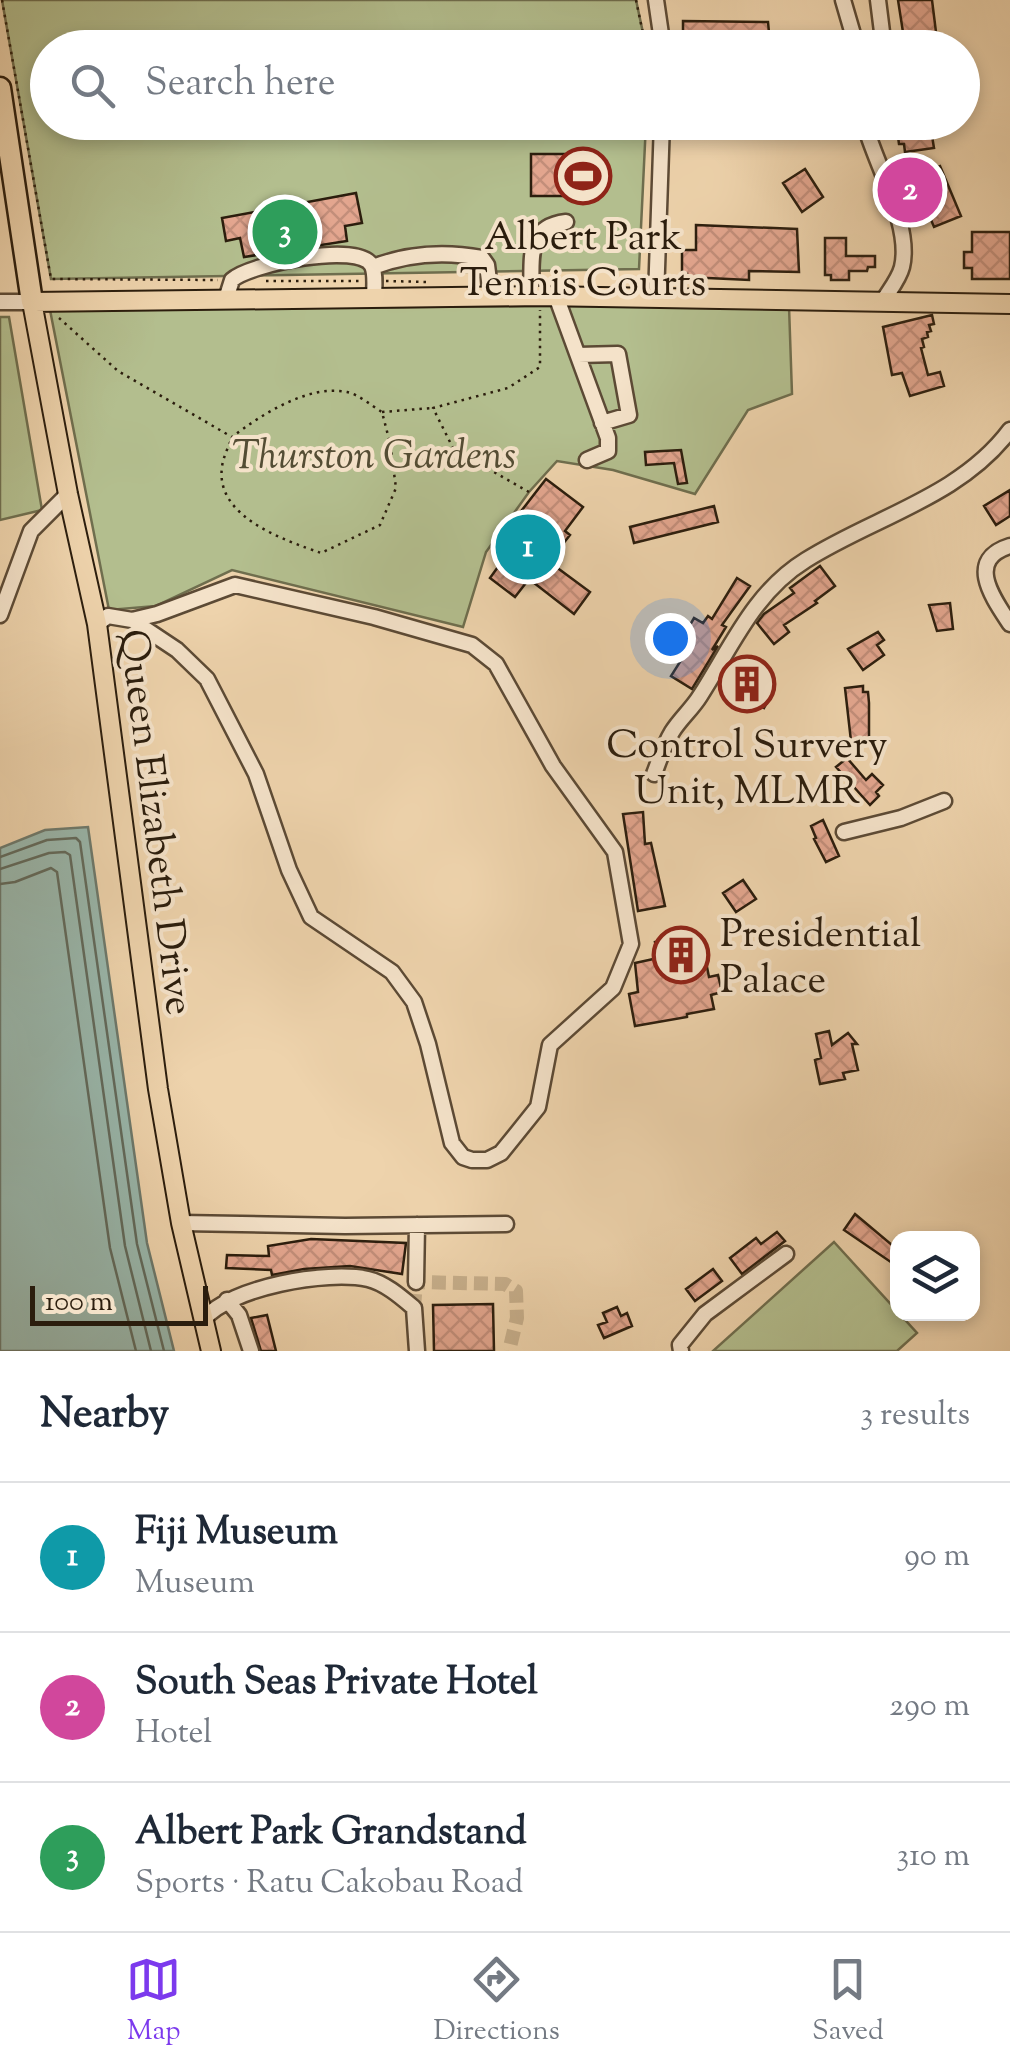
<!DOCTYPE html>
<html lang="en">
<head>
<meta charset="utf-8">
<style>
  :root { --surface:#fff; --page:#f2f2f3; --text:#1f2937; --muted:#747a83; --line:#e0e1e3; --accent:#7c3aed }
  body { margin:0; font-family:"Sorts Mill Goudy",serif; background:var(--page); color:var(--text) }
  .controls { position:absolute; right:30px; bottom:30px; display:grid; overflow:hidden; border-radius:20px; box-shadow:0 5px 15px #0003 }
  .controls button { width:90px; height:90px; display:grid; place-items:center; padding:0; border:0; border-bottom:2px solid var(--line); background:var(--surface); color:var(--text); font:50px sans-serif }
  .scale { position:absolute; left:30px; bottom:25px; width:178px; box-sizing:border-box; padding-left:10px; border:5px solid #2b1d0d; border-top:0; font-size:28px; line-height:35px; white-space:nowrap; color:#2b1d0d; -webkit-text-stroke:8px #f4e2c9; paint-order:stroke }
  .you { position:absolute; left:670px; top:638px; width:35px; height:35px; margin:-25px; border:8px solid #fff; border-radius:50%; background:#1a73e8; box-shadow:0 0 0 15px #1a73e833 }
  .badge { display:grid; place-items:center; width:65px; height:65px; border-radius:50%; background:var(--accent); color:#fff; font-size:32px; font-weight:700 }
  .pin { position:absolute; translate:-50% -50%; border:5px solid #fff; box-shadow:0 2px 10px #0006 }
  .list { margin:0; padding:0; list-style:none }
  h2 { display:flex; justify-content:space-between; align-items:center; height:130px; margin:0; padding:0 40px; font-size:42px }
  h2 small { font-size:32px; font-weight:400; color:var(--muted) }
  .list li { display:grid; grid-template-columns:65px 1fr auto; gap:30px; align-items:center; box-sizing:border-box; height:150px; padding:0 40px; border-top:2px solid var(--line) }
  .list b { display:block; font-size:38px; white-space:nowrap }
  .list p { margin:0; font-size:32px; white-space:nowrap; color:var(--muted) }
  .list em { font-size:32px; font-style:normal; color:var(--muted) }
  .icon { flex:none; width:55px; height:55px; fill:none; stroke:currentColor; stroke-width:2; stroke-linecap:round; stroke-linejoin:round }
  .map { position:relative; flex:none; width:1010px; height:1351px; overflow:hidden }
  .search { position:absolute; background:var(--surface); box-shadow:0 5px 15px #0003; left:30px; right:30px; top:30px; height:110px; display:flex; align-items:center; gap:25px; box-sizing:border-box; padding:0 35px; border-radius:55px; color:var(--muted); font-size:38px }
  .sheet { height:580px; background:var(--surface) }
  nav { display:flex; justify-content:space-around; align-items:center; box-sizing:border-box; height:140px; border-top:2px solid var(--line); background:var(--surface); font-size:28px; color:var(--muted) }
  nav a { display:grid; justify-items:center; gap:5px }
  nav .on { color:var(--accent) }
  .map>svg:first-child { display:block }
</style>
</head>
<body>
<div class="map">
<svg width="1010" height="1351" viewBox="0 0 1010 1351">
  <defs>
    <pattern id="building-cross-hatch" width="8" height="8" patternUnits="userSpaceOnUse" patternTransform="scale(2.5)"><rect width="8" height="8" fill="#e3a68f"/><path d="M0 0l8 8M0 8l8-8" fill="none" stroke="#c38e7a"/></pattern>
  </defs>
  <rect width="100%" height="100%" fill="#eed3ac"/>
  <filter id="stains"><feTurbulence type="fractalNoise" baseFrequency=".002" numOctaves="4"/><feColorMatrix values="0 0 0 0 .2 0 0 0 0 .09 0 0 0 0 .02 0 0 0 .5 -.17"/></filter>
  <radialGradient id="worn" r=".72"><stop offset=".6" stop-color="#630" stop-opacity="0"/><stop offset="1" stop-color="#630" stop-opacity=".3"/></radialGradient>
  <path fill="#b3be8e" stroke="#6f6e4e" stroke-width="2.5" d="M 2,0 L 636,0 L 646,47 L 48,48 L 48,122 L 646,123 L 639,269 L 51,279 Z
    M 541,306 L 789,306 L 792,394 L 748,410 L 695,494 L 613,470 L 557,461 L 529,492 L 486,552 L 463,627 L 232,570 L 156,606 L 109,610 L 50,310 Z
    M 0,317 L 9,317 L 42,510 L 0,520 Z
    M 834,1242 L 917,1333 L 897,1351 L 713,1351 Z"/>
  <path fill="#99b7ac" stroke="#6d796c" stroke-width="2.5" d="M 88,827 L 147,1243 L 174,1351 L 0,1351 L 0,848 L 45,830 Z"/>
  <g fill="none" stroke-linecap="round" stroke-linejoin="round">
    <path stroke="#626a5c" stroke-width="2.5" d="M 0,857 L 47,840 L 76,838 L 80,842 L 137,1244 L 164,1351
      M 0,869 L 49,853 L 65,852 L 70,855 L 125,1246 L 151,1351
      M 0,884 L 15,882 L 51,868 L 57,872 L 110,1248 L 136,1351"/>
  </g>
  <path fill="url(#building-cross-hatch)" stroke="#2b1d0d" stroke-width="2.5" d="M 898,0 L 932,0 L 938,48 L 905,45 Z
    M 683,21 L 768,22 L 770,43 L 683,42 Z
    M 896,122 L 914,122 L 915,127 L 930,124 L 934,148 L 905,152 L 904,144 L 899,144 Z
    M 531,154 L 571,154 L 571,196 L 531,196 Z
    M 940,166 L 961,216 L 934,227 L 913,177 Z
    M 805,169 L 823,197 L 802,212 L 783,183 Z
    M 356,193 L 362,223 L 345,226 L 347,241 L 244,257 L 240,238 L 226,241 L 222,218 Z
    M 696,225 L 797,229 L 799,272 L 749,271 L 749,280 L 687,277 L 687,274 L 682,274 L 682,250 L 696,250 Z
    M 972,232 L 1010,232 L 1010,279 L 972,279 L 972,268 L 964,268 L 964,252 L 972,252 Z
    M 825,238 L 846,238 L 846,256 L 875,256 L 875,267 L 868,267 L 867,271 L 849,271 L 849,280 L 831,280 L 831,275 L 825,275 Z
    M 932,315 L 934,324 L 929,325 L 931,331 L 927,332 L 928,337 L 922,339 L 924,347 L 921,348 L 928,375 L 940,372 L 944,386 L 910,396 L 902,373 L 892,375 L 883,327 Z
    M 681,450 L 687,483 L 678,484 L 674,463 L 646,465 L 645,452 Z
    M 546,479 L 583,507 L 565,531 L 570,535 L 562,545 L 557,542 L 544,558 L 590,592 L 574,614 L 529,579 L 515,597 L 490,578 L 508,553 L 503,549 L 512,538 L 505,532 Z
    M 1010,490 L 1010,516 L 996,525 L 984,506 Z
    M 714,506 L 718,522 L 634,543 L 630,527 Z
    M 820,566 L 835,586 L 815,601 L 817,603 L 784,625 L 789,632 L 774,644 L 757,623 L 764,614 L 794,593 L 790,588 Z
    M 737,578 L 750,586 L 722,625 L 726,627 L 712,650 L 718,646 L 692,689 L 671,676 L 692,643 L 683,637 L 694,618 L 703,623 L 708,616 L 712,619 Z
    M 950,603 L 953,629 L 937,631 L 929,605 Z
    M 878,632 L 884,640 L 877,645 L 884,655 L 863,670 L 848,649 Z
    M 731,665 L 774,690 L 764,708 L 729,687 L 732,681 L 724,677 Z
    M 863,686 L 863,692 L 868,692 L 869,703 L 869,739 L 851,741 L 845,688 Z
    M 847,758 L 866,780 L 872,774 L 883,785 L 876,792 L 879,796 L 870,805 L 836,767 Z
    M 643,812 L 645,844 L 651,843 L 665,906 L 638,911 L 623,814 Z
    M 823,820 L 839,856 L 826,862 L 814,839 L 816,838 L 811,826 Z
    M 743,880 L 756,899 L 736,912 L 723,893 Z
    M 676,938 L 678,952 L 703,947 L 709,977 L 718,975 L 722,992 L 711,995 L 714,1009 L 687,1014 L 687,1017 L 635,1026 L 629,994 L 638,992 L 635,963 L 658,958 L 655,942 Z
    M 829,1031 L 832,1045 L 848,1033 L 857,1044 L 852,1044 L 858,1070 L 843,1073 L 845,1079 L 820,1084 L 815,1060 L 821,1058 L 816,1034 Z
    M 855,1214 L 898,1250 L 898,1267 L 844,1230 Z
    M 777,1232 L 785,1241 L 742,1274 L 730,1258 L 756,1238 L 761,1244 Z
    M 311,1239 L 406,1243 L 402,1274 L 350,1266 L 304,1269 L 272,1275 L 271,1270 L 226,1268 L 227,1255 L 269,1256 L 268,1246 Z
    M 713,1269 L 722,1281 L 695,1301 L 686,1289 Z
    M 493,1304 L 494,1351 L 434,1351 L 433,1305 Z
    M 617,1307 L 621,1316 L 627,1313 L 632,1326 L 604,1338 L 598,1325 L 607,1322 L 603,1313 Z
    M 267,1315 L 276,1351 L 261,1351 L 251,1318 Z"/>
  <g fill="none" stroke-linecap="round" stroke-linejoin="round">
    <path stroke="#c7af8c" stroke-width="14" stroke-dasharray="14 7" stroke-linecap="butt" d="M 414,1308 L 416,1282 L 505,1284 L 516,1291 L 517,1318 L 509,1351"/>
    <g stroke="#5c4a35" stroke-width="19">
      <path id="minor" d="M 656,0 L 663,48
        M 843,0 L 857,48
        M 878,0 L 884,48
        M 864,122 C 875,164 912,225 902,267 C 899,279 889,291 883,301
        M 373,267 C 409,253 444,251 482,258 L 487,265 L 491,296
        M 531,296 C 533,260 524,227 566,222
        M 556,296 L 608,438 L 608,451 L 587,460
        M 656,298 L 662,122
        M 226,299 L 232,280 C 249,264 360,241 372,266 C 376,274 374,289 374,298
        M 0,302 L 32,302
        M 578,355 L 618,354 L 629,415 L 602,423
        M 1010,546 C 965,560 993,598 1010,624
        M 0,615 L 31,531 L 68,494
        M 97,624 L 108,616 L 132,620 L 157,614 L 235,585 L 374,617 L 472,645 L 496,664 L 553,766 L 615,852 L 631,944 L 613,988 L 550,1045 L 538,1107 L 501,1153 L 487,1160 L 472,1160 L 463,1157 L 452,1143 L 428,1044 L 414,1002 L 392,972 L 311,917 L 289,870 L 256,774 L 207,679 L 177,650 L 132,620
        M 654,774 C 659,761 664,745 672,732 C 680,719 692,709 700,696 C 732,646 754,592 806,560 C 874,517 960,497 1010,430
        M 844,832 L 901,818 L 944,801
        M 181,1223 L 345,1226 L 506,1224
        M 416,1282 L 417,1225
        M 227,1300 L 239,1315 L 251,1351
        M 204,1319 C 231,1287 327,1270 368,1279 C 385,1283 401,1297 414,1308 L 417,1351
        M 681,1351 L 680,1345 L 705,1314 L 786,1254"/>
    </g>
    <g stroke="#2b1d0d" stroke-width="22">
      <path id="major" d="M 211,1351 L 181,1223 L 158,1089 L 97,624 L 68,494 L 32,302 L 541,296 L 1010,304"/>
    </g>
    <g stroke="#2b1d0d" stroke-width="25">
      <path id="highway" d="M 0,88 L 32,302"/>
    </g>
    <path stroke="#2b1d0d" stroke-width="2.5" stroke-dasharray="2.5 5" stroke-linecap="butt" d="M 2,0 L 51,279 L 218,280
      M 636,0 L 646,48
      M 266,281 L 363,281
      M 386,281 L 428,282
      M 59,318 L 118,371 L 232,437 C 261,415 308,384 347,392 C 358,394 372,406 382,412 L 390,443 L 396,488 L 380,525 L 321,553 C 284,540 215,517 222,467 C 223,457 229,446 232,437
      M 382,412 L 432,408
      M 529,492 L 492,471 L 459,460 L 433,408 L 508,388 L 540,367 L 540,310"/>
    <use href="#minor" stroke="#f4e2c9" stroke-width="14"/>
    <use href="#major" stroke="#eed3ac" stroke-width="18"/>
    <use href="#highway" stroke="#eed3ac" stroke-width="20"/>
  </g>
  <defs>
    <g id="stadium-ring" transform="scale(2.875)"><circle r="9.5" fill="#f4e2c9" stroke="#8f2418" stroke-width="1.5"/><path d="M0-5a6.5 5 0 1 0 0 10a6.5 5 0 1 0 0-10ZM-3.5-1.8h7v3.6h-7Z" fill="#8f2418"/></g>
    <g id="building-ring" transform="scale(2.875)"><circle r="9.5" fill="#f4e2c9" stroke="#8f2418" stroke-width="1.5"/><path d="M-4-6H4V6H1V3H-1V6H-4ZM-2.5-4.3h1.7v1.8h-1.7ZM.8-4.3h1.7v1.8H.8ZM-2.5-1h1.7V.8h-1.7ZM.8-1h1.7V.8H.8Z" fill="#8f2418"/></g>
  </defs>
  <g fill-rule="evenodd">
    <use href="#stadium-ring" x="583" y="176"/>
    <use href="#building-ring" x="747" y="684"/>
    <use href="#building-ring" x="681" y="955"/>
  </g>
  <g text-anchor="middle" stroke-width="8" stroke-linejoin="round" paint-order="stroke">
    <g font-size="40" fill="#2b1d0d" stroke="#f4e2c9">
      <text x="583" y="249">Albert Park<tspan x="583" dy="46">Tennis Courts</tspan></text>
      <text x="747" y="757">Control Survery<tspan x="747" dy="46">Unit, MLMR</tspan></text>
      <text x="720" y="946" text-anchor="start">Presidential<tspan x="720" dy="46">Palace</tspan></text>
    </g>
    <g font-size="40" font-style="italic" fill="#544d34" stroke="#f4e2c9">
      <text x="374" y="468">Thurston Gardens</text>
    </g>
    <g font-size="40" fill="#2b1d0d" stroke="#f4e2c9">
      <text transform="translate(158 822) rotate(83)" y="14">Queen Elizabeth Drive</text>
    </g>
  </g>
  <rect width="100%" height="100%" filter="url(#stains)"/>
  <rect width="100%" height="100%" fill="url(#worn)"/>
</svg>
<div class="controls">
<button><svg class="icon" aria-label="layers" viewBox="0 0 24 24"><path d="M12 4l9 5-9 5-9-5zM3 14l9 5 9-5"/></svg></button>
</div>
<div class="scale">100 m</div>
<div class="you"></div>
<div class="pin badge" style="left:528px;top:547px;background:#0f9aa8">1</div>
<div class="pin badge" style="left:910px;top:190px;background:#d1479c">2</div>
<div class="pin badge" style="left:285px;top:232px;background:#2e9e5b">3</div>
<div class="search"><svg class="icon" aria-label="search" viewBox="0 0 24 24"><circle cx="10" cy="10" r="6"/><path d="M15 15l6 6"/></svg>Search here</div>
</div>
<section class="sheet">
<h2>Nearby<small>3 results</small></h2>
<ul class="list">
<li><span class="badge" style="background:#0f9aa8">1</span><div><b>Fiji Museum</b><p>Museum</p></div><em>90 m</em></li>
<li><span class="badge" style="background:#d1479c">2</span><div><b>South Seas Private Hotel</b><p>Hotel</p></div><em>290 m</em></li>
<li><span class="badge" style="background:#2e9e5b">3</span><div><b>Albert Park Grandstand</b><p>Sports · Ratu Cakobau Road</p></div><em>310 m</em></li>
</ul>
</section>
<nav>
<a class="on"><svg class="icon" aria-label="map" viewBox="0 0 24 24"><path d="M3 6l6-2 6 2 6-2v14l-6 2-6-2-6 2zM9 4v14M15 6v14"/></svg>Map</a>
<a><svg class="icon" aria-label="directions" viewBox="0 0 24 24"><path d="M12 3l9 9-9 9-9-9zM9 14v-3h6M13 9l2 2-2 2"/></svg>Directions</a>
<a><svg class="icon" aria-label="saved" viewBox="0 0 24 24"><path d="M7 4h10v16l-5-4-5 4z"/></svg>Saved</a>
</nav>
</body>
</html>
